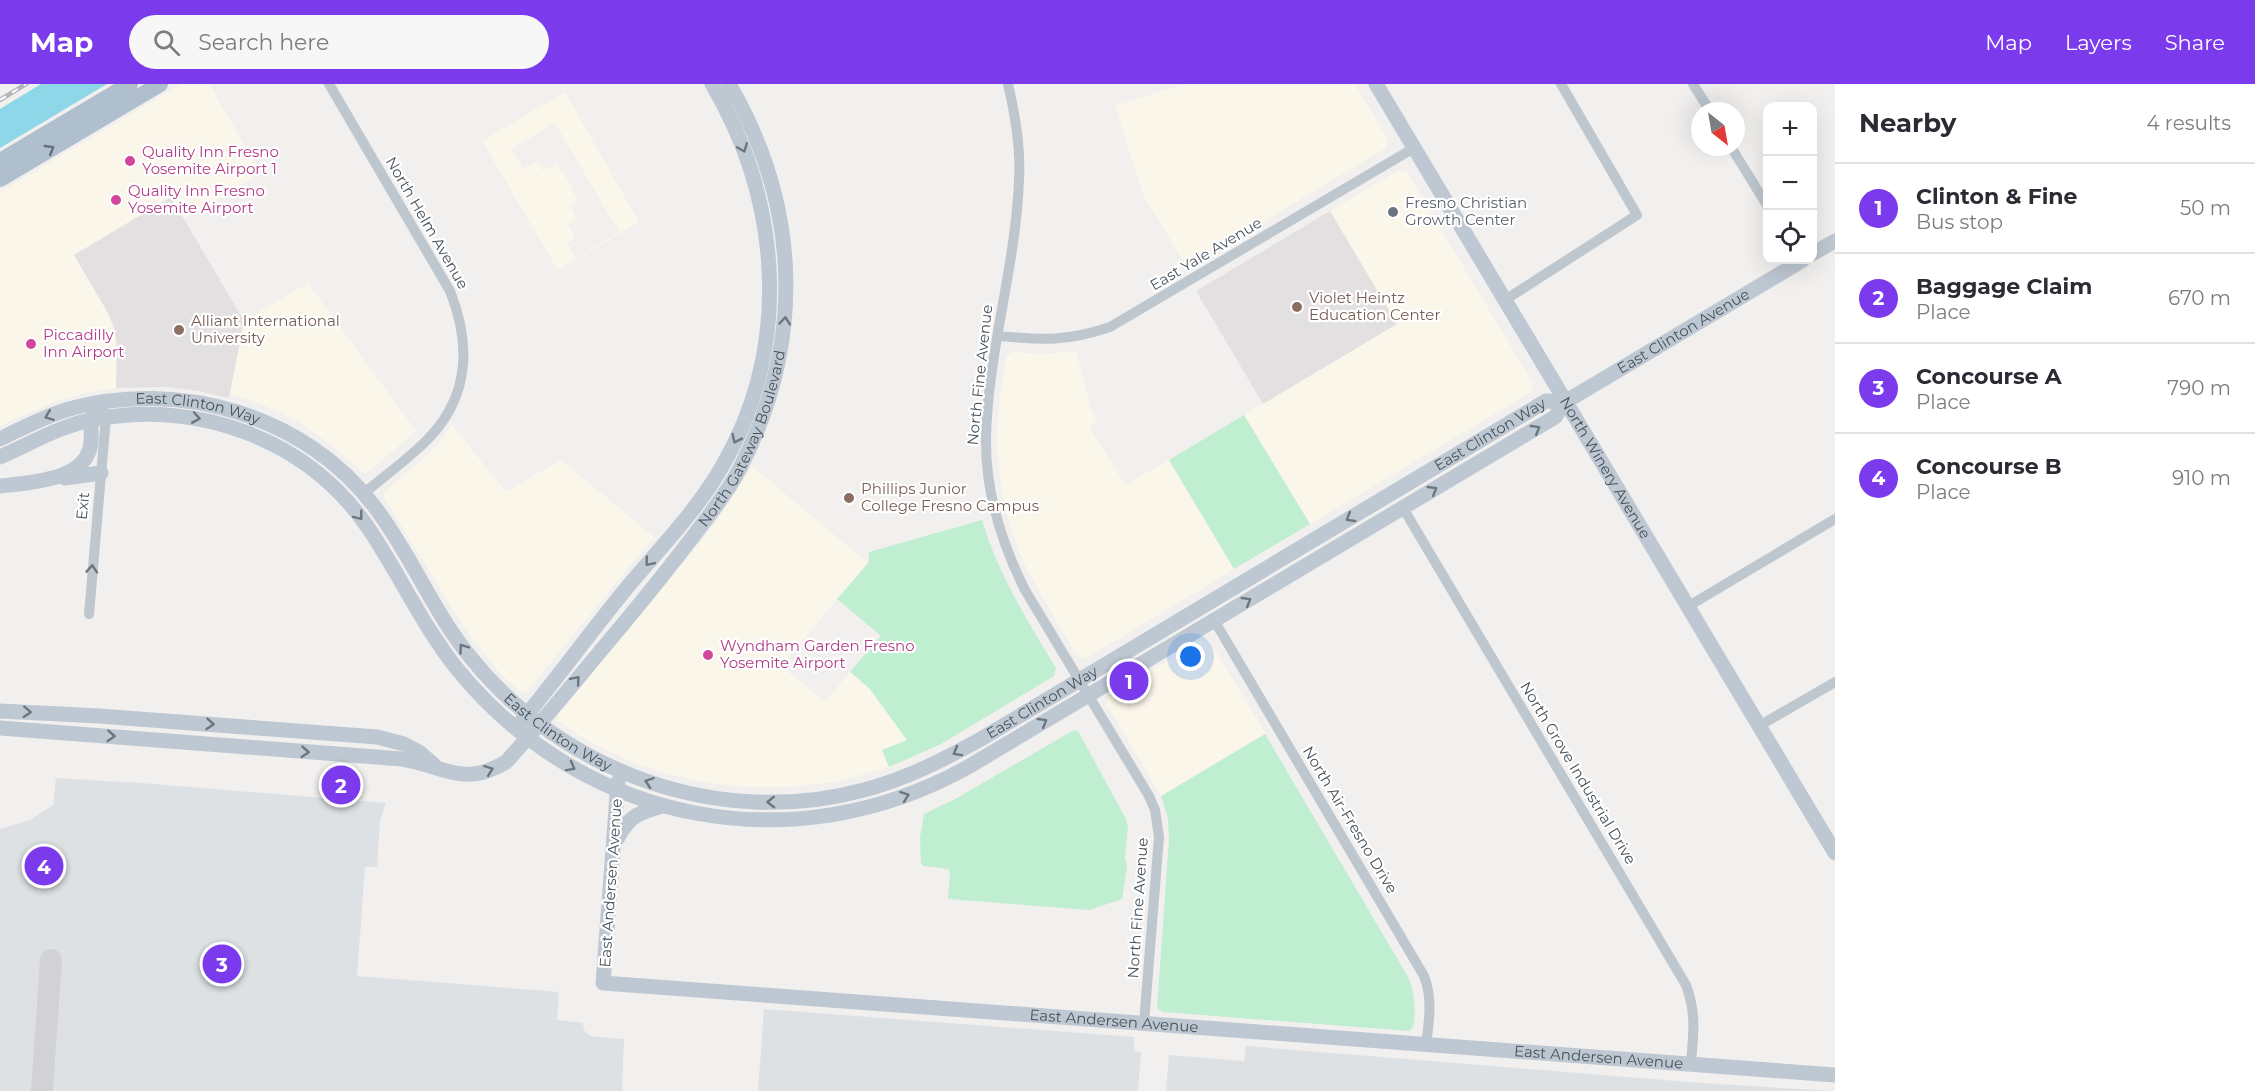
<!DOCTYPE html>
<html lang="en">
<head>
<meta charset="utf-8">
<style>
  :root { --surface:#fff; --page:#f7f7f7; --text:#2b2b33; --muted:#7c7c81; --line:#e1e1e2; --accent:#7c3aed }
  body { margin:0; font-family:Montserrat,sans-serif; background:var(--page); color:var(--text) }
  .controls { position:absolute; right:18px; top:18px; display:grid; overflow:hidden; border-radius:12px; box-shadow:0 6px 24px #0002 }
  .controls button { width:54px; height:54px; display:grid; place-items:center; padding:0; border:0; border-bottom:2px solid var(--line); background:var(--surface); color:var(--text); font:30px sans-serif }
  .compass { position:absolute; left:1691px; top:18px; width:54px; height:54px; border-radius:50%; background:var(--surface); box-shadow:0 6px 24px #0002; rotate:149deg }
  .you { position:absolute; left:1191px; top:573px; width:21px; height:21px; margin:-15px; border:4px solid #fff; border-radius:50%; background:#1a73e8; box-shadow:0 0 0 9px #1a73e833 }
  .badge { display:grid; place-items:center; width:39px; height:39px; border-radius:50%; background:var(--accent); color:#fff; font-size:20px; font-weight:700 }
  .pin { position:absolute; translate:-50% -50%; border:3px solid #fff; box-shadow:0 2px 6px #0006 }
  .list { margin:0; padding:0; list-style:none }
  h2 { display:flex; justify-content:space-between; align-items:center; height:78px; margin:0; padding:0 24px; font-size:26px }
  h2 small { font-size:20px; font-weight:400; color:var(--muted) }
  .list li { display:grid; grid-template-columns:39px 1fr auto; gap:18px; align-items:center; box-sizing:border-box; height:90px; padding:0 24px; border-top:2px solid var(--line) }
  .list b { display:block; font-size:22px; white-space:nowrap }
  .list p { margin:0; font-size:20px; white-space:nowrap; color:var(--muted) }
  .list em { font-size:20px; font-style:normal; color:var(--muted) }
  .icon { flex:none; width:33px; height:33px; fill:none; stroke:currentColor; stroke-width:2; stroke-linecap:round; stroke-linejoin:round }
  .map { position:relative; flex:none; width:1835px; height:1007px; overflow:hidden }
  header { display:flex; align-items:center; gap:36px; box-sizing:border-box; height:84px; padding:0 30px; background:var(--accent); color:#fff }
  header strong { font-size:28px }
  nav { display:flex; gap:33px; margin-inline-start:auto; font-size:21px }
  .search { width:420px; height:54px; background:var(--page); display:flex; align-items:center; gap:15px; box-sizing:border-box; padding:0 21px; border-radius:33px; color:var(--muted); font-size:22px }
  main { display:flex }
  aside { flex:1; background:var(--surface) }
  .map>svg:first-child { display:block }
</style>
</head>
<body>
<header>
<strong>Map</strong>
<div class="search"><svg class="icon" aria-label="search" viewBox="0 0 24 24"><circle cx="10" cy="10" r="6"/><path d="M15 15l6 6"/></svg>Search here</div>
<nav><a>Map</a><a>Layers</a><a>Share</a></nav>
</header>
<main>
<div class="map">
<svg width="1835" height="1007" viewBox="0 0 1835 1007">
  <rect width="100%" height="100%" fill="#f2efef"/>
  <path fill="#fbf6ea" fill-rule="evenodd" d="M 181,0 L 209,0 L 261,89 L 184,135 L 74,171 L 106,226 L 115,248 L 117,267 L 116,304 L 80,310 L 51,319 L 0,342 L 0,108 Z
    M 1184,0 L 1355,0 L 1388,56 L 1386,64 L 1187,183 L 1144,112 L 1115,22 Z
    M 565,8 L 639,138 L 558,186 L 482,57 ZM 555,39 L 619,148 L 576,174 L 567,159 L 575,154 L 568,140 L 577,135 L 570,121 L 578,116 L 570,103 L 572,102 L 556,79 L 543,87 L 537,77 L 523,85 L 511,65 Z
    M 1399,86 L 1407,88 L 1533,300 L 1531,308 L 1310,440 L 1244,331 L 1397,240 L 1330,127 Z
    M 308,199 L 416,347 L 367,389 L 361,387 L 330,360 L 300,339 L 268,323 L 230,309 L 244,237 Z
    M 1076,267 L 1090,322 L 1097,337 L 1089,342 L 1125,401 L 1169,376 L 1234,485 L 1086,574 L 1077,572 L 1029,489 L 1018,466 L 1003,417 L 997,367 L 998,331 L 1006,273 L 1012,268 L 1044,270 Z
    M 452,341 L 506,408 L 561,376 L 654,453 L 527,607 L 523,609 L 519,607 L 499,588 L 464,543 L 383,412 L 385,407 L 432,367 Z
    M 752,382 L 868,479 L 781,582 L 825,618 L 850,588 L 869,604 L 908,656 L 883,666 L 889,683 L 835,698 L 790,703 L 746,703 L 708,699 L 668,690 L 632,678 L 586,656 L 557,636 L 558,631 L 715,440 Z
    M 1201,556 L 1212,561 L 1266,650 L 1161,712 L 1106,619 L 1108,612 Z"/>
  <path fill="#e3e0e1" d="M 171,113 L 244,237 L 229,314 L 199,307 L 168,303 L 116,304 L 117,263 L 114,243 L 107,227 L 74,171 Z
    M 1330,127 L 1397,240 L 1263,320 L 1196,207 Z"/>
  <path fill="#dee1e4" d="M 56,694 L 141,699 L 386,719 L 380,737 L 377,783 L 365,783 L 357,892 L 559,908 L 557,936 L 583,939 L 584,946 L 590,952 L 624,955 L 622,1007 L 0,1007 L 0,745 L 30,736 L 53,721 Z
    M 764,925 L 1134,953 L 1134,967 L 1141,968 L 1138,1007 L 758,1007 Z
    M 1246,962 L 1701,999 L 1834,1007 L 1166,1007 L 1169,971 L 1244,977 Z"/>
  <path fill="#c0eed1" d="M 1244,331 L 1310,440 L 1234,485 L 1169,376 Z
    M 982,436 C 998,490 1027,536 1056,584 L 1054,592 L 941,660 L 889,683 L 882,666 L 907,656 L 869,604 L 850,588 L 881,552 L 837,515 L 869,478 L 869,468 Z
    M 1074,646 L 1078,647 L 1126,735 L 1128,744 L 1125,773 L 1127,783 L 1122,815 L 1089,826 L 948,815 L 950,789 L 948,785 L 923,782 L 921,778 L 920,753 L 924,730 L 957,714 Z
    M 1265,650 L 1408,893 C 1415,909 1416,925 1413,943 L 1409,947 L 1163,928 L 1157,924 L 1169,756 L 1168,734 L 1161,712 Z"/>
  <path fill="#8ed7e9" d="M 41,0 L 107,0 L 0,64 L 0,25 Z"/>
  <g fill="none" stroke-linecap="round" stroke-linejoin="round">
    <path stroke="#d2d2d4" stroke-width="22" d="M 42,1007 L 51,876"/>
    <path stroke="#bec7ce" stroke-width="10" d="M 329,0 L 450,207 C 471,260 470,313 427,356 C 408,375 385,392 364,409
      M 1008,0 C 1015,30 1021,64 1019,95 C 1016,182 988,266 986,353 C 985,407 1001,458 1025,506 L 1149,712 L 1155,726 L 1159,753 L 1144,939
      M 1693,0 L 1710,27
      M 1731,63 L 1768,123
      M 1505,216 L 1637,131 L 1561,0
      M 998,252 C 1044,256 1065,258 1110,243 L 1414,64
      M 1403,424 L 1686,901 C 1697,930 1693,951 1691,980
      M 1687,523 L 1835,435
      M 89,530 L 106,333 L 104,327
      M 1214,536 L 1424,892 C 1433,915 1429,937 1426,961
      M 1759,642 L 1835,598"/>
    <g stroke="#bec8d2" stroke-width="15">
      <path id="s1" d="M 1376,0 L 1835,769"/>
      <path d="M 1812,170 L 1835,157"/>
      <path id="s2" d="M 0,355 C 23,344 45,332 69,325 C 178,295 304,330 374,422 C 411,470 433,528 471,574 C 564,689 720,745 864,706 C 906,695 943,676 981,655 L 1546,317 L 1565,318"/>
      <path id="s3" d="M 0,373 C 32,359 61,341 96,335 C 200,316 309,356 369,445 C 400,491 423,543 458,586 C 585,741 794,780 968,683 L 1555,333 L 1565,318 L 1803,176"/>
      <path d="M 65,394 L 101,389"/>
      <path d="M 0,402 C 27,399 82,397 90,364 C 94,350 87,341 95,328"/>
      <path d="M 0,627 L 99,632 L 377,653 L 404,660 L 419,668 L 434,681"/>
      <path d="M 521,638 C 557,594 590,549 625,506 C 659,465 697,427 723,381 C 792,261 781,117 712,0"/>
      <path id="s4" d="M 0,644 L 402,675 C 445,682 463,704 506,678 C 547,633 585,585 624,539 C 648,510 672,480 695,450 C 710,430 727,409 739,386 C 805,259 801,124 729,0"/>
      <path id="s5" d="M 618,698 L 603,899 L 1835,991"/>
      <path d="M 617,755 C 629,732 638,729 662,722"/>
    </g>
    <path stroke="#b0bfcd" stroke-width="16" d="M 0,77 L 130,0
      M 0,95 L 160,0"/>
    <g stroke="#b2b5b9" stroke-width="4.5">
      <path id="rail" d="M 0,16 L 26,0"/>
    </g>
    <use href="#rail" stroke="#fff" stroke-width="2" stroke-dasharray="7" stroke-linecap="butt"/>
  </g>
  <defs><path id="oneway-chevron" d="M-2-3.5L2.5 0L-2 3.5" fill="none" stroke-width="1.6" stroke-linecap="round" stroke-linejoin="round" transform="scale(1.5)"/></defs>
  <g stroke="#6b767f">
    <use href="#oneway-chevron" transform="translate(743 64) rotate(68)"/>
    <use href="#oneway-chevron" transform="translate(785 237) rotate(-85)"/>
    <use href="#oneway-chevron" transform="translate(49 332) rotate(159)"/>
    <use href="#oneway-chevron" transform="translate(196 334) rotate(10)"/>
    <use href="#oneway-chevron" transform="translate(1536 345) rotate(-31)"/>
    <use href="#oneway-chevron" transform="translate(736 355) rotate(116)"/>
    <use href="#oneway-chevron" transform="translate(1433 406) rotate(-31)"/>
    <use href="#oneway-chevron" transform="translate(359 432) rotate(52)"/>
    <use href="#oneway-chevron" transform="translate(1350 434) rotate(149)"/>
    <use href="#oneway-chevron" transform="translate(649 478) rotate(130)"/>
    <use href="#oneway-chevron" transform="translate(1247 517) rotate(-31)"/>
    <use href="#oneway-chevron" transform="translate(463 564) rotate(-126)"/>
    <use href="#oneway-chevron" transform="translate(576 596) rotate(-50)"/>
    <use href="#oneway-chevron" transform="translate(27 628) rotate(3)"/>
    <use href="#oneway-chevron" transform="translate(1043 638) rotate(-31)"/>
    <use href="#oneway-chevron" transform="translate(210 640) rotate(4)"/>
    <use href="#oneway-chevron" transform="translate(111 652) rotate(4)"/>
    <use href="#oneway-chevron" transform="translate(305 668) rotate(4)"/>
    <use href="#oneway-chevron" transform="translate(957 668) rotate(151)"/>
    <use href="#oneway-chevron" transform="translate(571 683) rotate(29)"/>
    <use href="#oneway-chevron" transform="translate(489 686) rotate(-21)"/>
    <use href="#oneway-chevron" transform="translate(649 698) rotate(-161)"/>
    <use href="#oneway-chevron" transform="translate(905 712) rotate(-20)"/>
    <use href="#oneway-chevron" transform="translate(771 718) rotate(179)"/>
  </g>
  <use stroke="#626e78" href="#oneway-chevron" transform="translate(50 65) rotate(-31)"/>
  <use stroke="#6b767e" href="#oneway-chevron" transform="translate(92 485) rotate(-86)"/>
  <g fill="#d1479c" stroke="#fff" stroke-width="2">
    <circle cx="130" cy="77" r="6"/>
    <circle cx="116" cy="116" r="6"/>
    <circle cx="31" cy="260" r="6"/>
    <circle cx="708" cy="571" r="6"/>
  </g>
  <circle fill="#6b7280" stroke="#fff" stroke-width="2" cx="1393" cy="128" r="6"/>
  <g fill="#8d6e63" stroke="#fff" stroke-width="2">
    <circle cx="1297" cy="223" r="6"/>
    <circle cx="179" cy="246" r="6"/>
    <circle cx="849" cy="414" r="6"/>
  </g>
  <g text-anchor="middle" stroke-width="4.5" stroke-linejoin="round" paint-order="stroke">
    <g font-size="15" fill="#b23c85" stroke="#fff" text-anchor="start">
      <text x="142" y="73">Quality Inn Fresno<tspan x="142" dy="17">Yosemite Airport 1</tspan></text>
      <text x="128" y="112">Quality Inn Fresno<tspan x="128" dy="17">Yosemite Airport</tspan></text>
      <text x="43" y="256">Piccadilly<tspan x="43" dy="17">Inn Airport</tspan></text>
      <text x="720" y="567">Wyndham Garden Fresno<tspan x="720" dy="17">Yosemite Airport</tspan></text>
    </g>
    <g font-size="15" fill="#5b616d" stroke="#fff" text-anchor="start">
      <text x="1405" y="124">Fresno Christian<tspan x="1405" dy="17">Growth Center</tspan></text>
    </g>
    <g font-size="15" fill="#48535c" stroke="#fff">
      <text transform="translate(427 139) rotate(60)" y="5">North Helm Avenue</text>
      <text transform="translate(1206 170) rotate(-31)" y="5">East Yale Avenue</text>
      <text dy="5" stroke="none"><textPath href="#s3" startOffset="1986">East Clinton Avenue</textPath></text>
      <text transform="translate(980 291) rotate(-84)" y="5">North Fine Avenue</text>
      <text dy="5" stroke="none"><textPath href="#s2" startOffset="206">East Clinton Way</textPath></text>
      <text dy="5" stroke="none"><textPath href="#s4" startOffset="916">North Gateway Boulevard</textPath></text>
      <text dy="5" stroke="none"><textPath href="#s2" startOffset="1754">East Clinton Way</textPath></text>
      <text dy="5" stroke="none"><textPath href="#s1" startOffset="447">North Winery Avenue</textPath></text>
      <text transform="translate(83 422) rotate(-84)" y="5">Exit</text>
      <text dy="5" stroke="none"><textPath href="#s2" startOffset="1232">East Clinton Way</textPath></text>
      <text dy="5" stroke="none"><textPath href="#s2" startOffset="710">East Clinton Way</textPath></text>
      <text transform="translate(1578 689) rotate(59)" y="5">North Grove Industrial Drive</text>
      <text transform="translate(1350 736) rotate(59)" y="5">North Air-Fresno Drive</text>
      <text transform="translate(611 799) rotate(-86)" y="5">East Andersen Avenue</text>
      <text transform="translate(1138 824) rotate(-86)" y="5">North Fine Avenue</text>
      <text dy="5" stroke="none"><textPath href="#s5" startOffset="714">East Andersen Avenue</textPath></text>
      <text dy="5" stroke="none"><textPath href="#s5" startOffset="1200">East Andersen Avenue</textPath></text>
    </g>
    <g font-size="15" fill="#785e54" stroke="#fff" text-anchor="start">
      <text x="1309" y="219">Violet Heintz<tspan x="1309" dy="17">Education Center</tspan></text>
      <text x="191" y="242">Alliant International<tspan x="191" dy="17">University</tspan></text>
      <text x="861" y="410">Phillips Junior<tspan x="861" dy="17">College Fresno Campus</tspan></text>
    </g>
  </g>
</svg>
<div class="controls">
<button>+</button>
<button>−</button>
<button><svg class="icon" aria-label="locate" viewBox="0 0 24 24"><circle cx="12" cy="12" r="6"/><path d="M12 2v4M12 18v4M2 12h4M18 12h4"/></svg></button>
</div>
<svg class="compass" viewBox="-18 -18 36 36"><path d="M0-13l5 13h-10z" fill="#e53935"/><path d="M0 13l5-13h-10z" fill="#7c7c81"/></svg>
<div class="you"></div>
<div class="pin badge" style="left:1129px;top:597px">1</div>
<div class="pin badge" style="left:341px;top:701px">2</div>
<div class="pin badge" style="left:222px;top:880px">3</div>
<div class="pin badge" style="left:44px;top:782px">4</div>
</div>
<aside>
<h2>Nearby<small>4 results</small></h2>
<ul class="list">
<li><span class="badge">1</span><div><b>Clinton &amp; Fine</b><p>Bus stop</p></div><em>50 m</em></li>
<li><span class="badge">2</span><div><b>Baggage Claim</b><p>Place</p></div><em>670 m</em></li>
<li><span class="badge">3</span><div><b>Concourse A</b><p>Place</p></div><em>790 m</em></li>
<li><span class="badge">4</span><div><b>Concourse B</b><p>Place</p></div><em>910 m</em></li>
</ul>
</aside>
</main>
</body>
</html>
